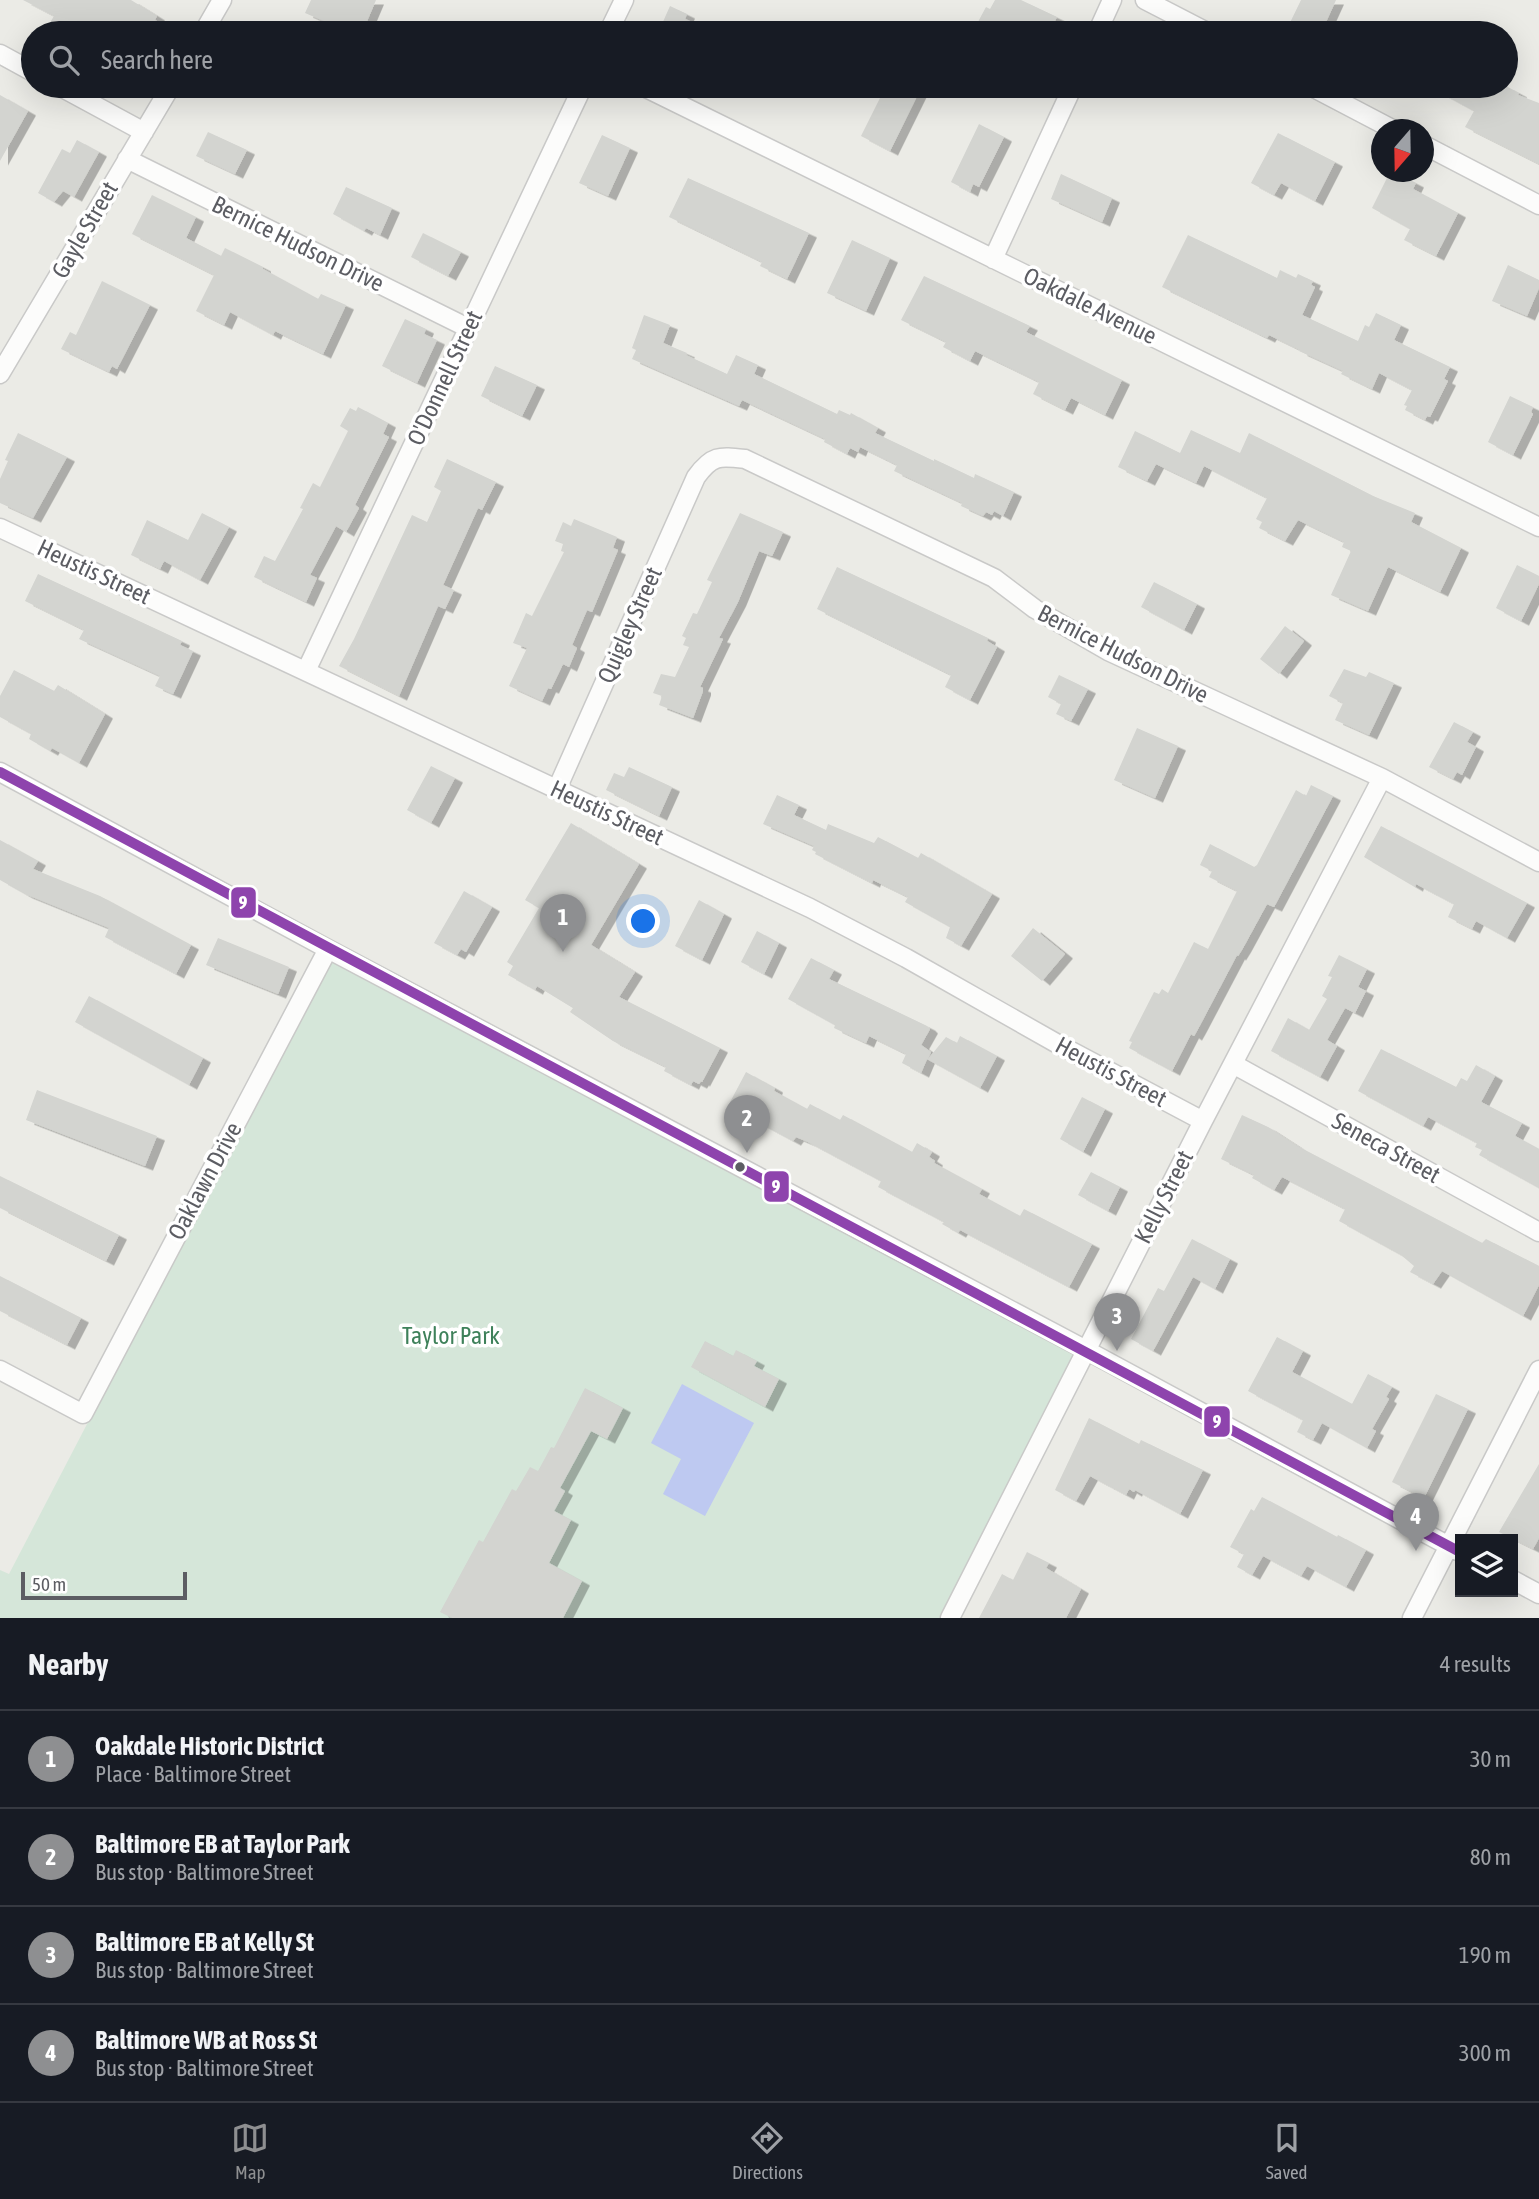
<!DOCTYPE html>
<html lang="en">
<head>
<meta charset="utf-8">
<style>
  :root { --surface:#171b24; --page:#20242c; --text:#f1f3f6; --muted:#9ea1a6; --line:#363941; --accent:#8e8f91 }
  body { margin:0; font-family:"Asap Condensed",sans-serif; background:var(--page); color:var(--text) }
  .controls { position:absolute; right:21px; bottom:21px; display:grid; overflow:hidden; border-radius:0px; box-shadow:0 7px 28px #0002 }
  .controls button { width:63px; height:63px; display:grid; place-items:center; padding:0; border:0; border-bottom:2px solid var(--line); background:var(--surface); color:var(--text); font:35px sans-serif }
  .compass { position:absolute; left:1371px; top:119px; width:63px; height:63px; border-radius:50%; background:var(--surface); box-shadow:0 7px 28px #0002; rotate:200deg }
  .scale { position:absolute; left:21px; bottom:18px; width:166px; box-sizing:border-box; padding-left:7px; border:4px solid #5c5d63; border-top:0; font-size:19px; line-height:24px; white-space:nowrap; color:#5c5d63; -webkit-text-stroke:5px #fff; paint-order:stroke }
  .you { position:absolute; left:644px; top:922px; width:24px; height:24px; margin:-18px; border:5px solid #fff; border-radius:50%; background:#1a73e8; box-shadow:0 0 0 10px #1a73e833 }
  .badge { display:grid; place-items:center; width:46px; height:46px; border-radius:50%; background:var(--accent); color:#fff; font-size:23px; font-weight:700 }
  .pin { position:absolute; translate:-50% -58px; filter:drop-shadow(0 2px 4px #0008) }
  .pin::after { content:''; position:absolute; top:37px; width:24px; height:21px; background:inherit; clip-path:polygon(0 0,100% 0,50% 100%) }
  .list { margin:0; padding:0; list-style:none }
  h2 { display:flex; justify-content:space-between; align-items:center; height:91px; margin:0; padding:0 28px; font-size:30px }
  h2 small { font-size:23px; font-weight:400; color:var(--muted) }
  .list li { display:grid; grid-template-columns:46px 1fr auto; gap:21px; align-items:center; box-sizing:border-box; height:98px; padding:0 28px; border-top:2px solid var(--line) }
  .list b { display:block; font-size:26px; white-space:nowrap }
  .list p { margin:0; font-size:23px; white-space:nowrap; color:var(--muted) }
  .list em { font-size:23px; font-style:normal; color:var(--muted) }
  .icon { flex:none; width:38px; height:38px; fill:none; stroke:currentColor; stroke-width:2; stroke-linecap:round; stroke-linejoin:round }
  .map { position:relative; flex:none; width:1539px; height:1618px; overflow:hidden }
  .search { position:absolute; background:var(--surface); box-shadow:0 7px 28px #0002; left:21px; right:21px; top:21px; height:77px; display:flex; align-items:center; gap:18px; box-sizing:border-box; padding:0 24px; border-radius:38px; color:var(--muted); font-size:26px }
  .sheet { height:483px; background:var(--surface) }
  nav { display:flex; justify-content:space-around; align-items:center; box-sizing:border-box; height:98px; border-top:2px solid var(--line); background:var(--surface); font-size:19px; color:var(--muted) }
  nav a { display:grid; justify-items:center; gap:4px }
  nav .on { color:var(--accent) }
  .map>svg:first-child { display:block }
</style>
</head>
<body>
<div class="map">
<svg width="1539" height="1618" viewBox="0 0 1539 1618">
  <defs>
    <filter id="shadow"><feDropShadow dx="8" dy="4.5" stdDeviation="0" flood-color="#0004"/></filter>
  </defs>
  <rect width="100%" height="100%" fill="#ebebe6"/>
  <path fill="#d5e6d9" d="M 329,959 L 1086,1350 L 950,1618 L 0,1618 L 0,1570 L 9,1574 Z"/>
  <path fill="#bec9f1" d="M 682,1384 L 754,1423 L 705,1516 L 663,1494 L 681,1459 L 651,1443 Z"/>
  <path fill="#d3d4d0" filter="url(#shadow)" d="M 23,0 L 131,0 L 157,16 L 155,20 L 178,33 L 62,33 L 48,26 L 54,16 Z
    M 311,0 L 376,0 L 362,33 L 352,33 L 305,13 Z
    M 995,0 L 1021,0 L 1057,17 L 1049,33 L 972,33 L 986,7 L 990,9 Z
    M 1301,0 L 1336,0 L 1321,33 L 1285,33 Z
    M 670,6 L 687,14 L 685,19 L 717,33 L 658,33 Z
    M 886,86 L 922,86 L 890,151 L 861,136 Z
    M 1428,86 L 1506,86 L 1519,93 L 1518,95 L 1539,103 L 1539,164 L 1465,127 L 1474,111 Z
    M 0,95 L 28,111 L 0,161 Z
    M 979,124 L 1004,137 L 979,187 L 973,184 L 970,192 L 951,182 Z
    M 208,132 L 247,150 L 235,174 L 196,156 Z
    M 1278,133 L 1335,162 L 1315,201 L 1281,183 L 1274,195 L 1251,183 Z
    M 602,135 L 630,148 L 608,196 L 579,183 Z
    M 77,140 L 99,152 L 74,197 L 63,191 L 54,202 L 38,193 L 62,149 L 70,153 Z
    M 1394,172 L 1416,183 L 1413,189 L 1458,213 L 1436,256 L 1404,240 L 1410,229 L 1372,208 L 1388,176 L 1391,178 Z
    M 1061,174 L 1112,198 L 1102,222 L 1051,199 Z
    M 688,178 L 809,233 L 787,279 L 760,266 L 762,262 L 669,217 Z
    M 346,187 L 392,208 L 380,235 L 366,228 L 364,231 L 333,214 Z
    M 152,195 L 196,217 L 186,238 L 221,256 L 225,248 L 263,267 L 263,269 L 318,299 L 321,294 L 346,305 L 323,354 L 275,331 L 273,335 L 230,312 L 224,325 L 196,311 L 214,275 L 132,234 Z
    M 423,233 L 461,252 L 448,276 L 411,257 Z
    M 1188,235 L 1277,278 L 1280,270 L 1296,278 L 1298,274 L 1313,281 L 1311,285 L 1315,287 L 1302,315 L 1358,341 L 1365,325 L 1369,327 L 1376,313 L 1401,325 L 1394,340 L 1450,367 L 1444,379 L 1448,381 L 1430,417 L 1427,416 L 1425,420 L 1405,410 L 1407,406 L 1404,405 L 1412,390 L 1379,373 L 1372,389 L 1341,374 L 1343,371 L 1299,351 L 1300,350 L 1269,335 L 1267,338 L 1162,287 Z
    M 852,240 L 890,258 L 866,311 L 827,293 Z
    M 1508,265 L 1539,280 L 1539,288 L 1527,316 L 1492,301 Z
    M 924,276 L 1030,326 L 1026,332 L 1122,380 L 1105,415 L 1071,398 L 1065,410 L 1033,394 L 1039,382 L 975,351 L 970,361 L 943,347 L 946,342 L 901,320 Z
    M 102,281 L 150,305 L 117,369 L 112,366 L 109,372 L 61,349 L 70,332 L 76,335 Z
    M 644,315 L 670,325 L 663,343 L 687,353 L 686,355 L 727,374 L 736,355 L 758,365 L 754,374 L 837,414 L 839,410 L 850,415 L 851,413 L 878,428 L 875,433 L 934,461 L 934,459 L 974,478 L 975,474 L 1014,492 L 1003,516 L 994,511 L 992,515 L 986,512 L 983,516 L 961,506 L 962,503 L 894,471 L 897,465 L 860,447 L 858,452 L 850,448 L 847,454 L 824,442 L 825,439 L 742,400 L 739,406 L 632,359 L 636,350 L 632,348 Z
    M 405,319 L 426,329 L 424,334 L 437,340 L 417,383 L 382,366 Z
    M 495,366 L 537,385 L 522,416 L 481,396 Z
    M 1510,396 L 1533,407 L 1531,412 L 1533,414 L 1513,455 L 1488,442 Z
    M 358,407 L 388,423 L 383,434 L 389,437 L 355,505 L 359,508 L 346,532 L 336,526 L 310,575 L 317,578 L 306,602 L 254,577 L 264,556 L 275,561 L 303,509 L 300,508 L 313,483 L 320,487 L 348,431 L 340,426 L 350,408 L 356,411 Z
    M 1191,430 L 1240,453 L 1249,433 L 1373,496 L 1415,513 L 1411,522 L 1461,548 L 1440,592 L 1388,567 L 1368,611 L 1331,595 L 1351,551 L 1342,547 L 1344,542 L 1298,520 L 1285,541 L 1259,528 L 1262,522 L 1256,519 L 1267,498 L 1204,466 L 1196,483 L 1156,464 L 1147,481 L 1118,467 L 1135,431 L 1180,453 Z
    M 18,433 L 67,457 L 33,518 L 0,503 L 0,479 L 8,461 L 5,460 Z
    M 447,459 L 496,482 L 482,510 L 478,508 L 443,585 L 454,590 L 445,609 L 438,606 L 399,696 L 339,666 L 354,639 L 412,515 L 427,522 L 441,491 L 434,487 Z
    M 202,513 L 229,527 L 200,580 L 164,561 L 160,569 L 131,555 L 147,520 L 188,540 Z
    M 740,513 L 783,532 L 772,556 L 759,551 L 738,602 L 719,638 L 723,639 L 700,687 L 703,688 L 703,691 L 693,718 L 659,705 L 662,696 L 653,693 L 661,674 L 675,677 L 689,647 L 683,645 L 686,638 L 682,636 L 693,613 L 697,614 L 712,582 L 707,580 Z
    M 574,519 L 617,537 L 613,548 L 618,550 L 592,612 L 587,610 L 572,645 L 577,648 L 569,667 L 563,664 L 551,689 L 548,688 L 542,701 L 509,686 L 527,648 L 513,643 L 526,613 L 532,616 L 564,552 L 561,551 L 563,544 L 555,541 L 563,522 L 571,526 Z
    M 1517,565 L 1539,576 L 1539,584 L 1521,621 L 1496,608 Z
    M 837,567 L 988,638 L 987,641 L 997,647 L 970,700 L 945,687 L 951,675 L 817,609 Z
    M 38,574 L 182,641 L 180,645 L 193,651 L 173,694 L 155,686 L 160,676 L 79,639 L 84,630 L 25,601 Z
    M 1154,582 L 1197,604 L 1184,630 L 1141,607 Z
    M 1285,626 L 1304,641 L 1279,674 L 1260,659 Z
    M 1344,669 L 1366,677 L 1369,672 L 1394,683 L 1369,735 L 1335,720 L 1343,703 L 1329,696 Z
    M 14,670 L 54,691 L 58,685 L 105,714 L 79,763 L 52,748 L 50,751 L 29,739 L 31,734 L 0,717 L 0,696 Z
    M 1059,675 L 1088,689 L 1071,721 L 1056,714 L 1061,704 L 1048,697 Z
    M 1454,722 L 1473,732 L 1467,742 L 1476,747 L 1462,775 L 1457,772 L 1453,779 L 1429,767 Z
    M 1137,728 L 1178,746 L 1155,798 L 1114,780 Z
    M 431,766 L 455,778 L 431,823 L 407,810 Z
    M 629,767 L 672,787 L 659,816 L 606,790 L 614,773 L 624,777 Z
    M 1311,785 L 1333,796 L 1274,907 L 1267,904 L 1243,948 L 1238,956 L 1237,955 L 1198,1029 L 1194,1036 L 1191,1034 L 1172,1071 L 1129,1048 L 1132,1042 L 1129,1041 L 1154,992 L 1159,994 L 1162,989 L 1168,993 L 1194,942 L 1208,949 L 1237,891 L 1209,877 L 1212,871 L 1200,865 L 1210,844 L 1254,867 L 1257,865 L 1296,790 L 1306,796 Z
    M 777,795 L 799,805 L 794,815 L 826,830 L 828,824 L 874,843 L 878,837 L 918,858 L 921,853 L 992,894 L 961,946 L 946,938 L 950,927 L 905,902 L 908,897 L 873,880 L 872,883 L 815,854 L 816,852 L 812,850 L 814,846 L 763,824 Z
    M 571,823 L 639,864 L 591,945 L 635,972 L 619,997 L 720,1048 L 702,1082 L 701,1081 L 699,1084 L 693,1081 L 691,1085 L 664,1071 L 666,1067 L 613,1041 L 570,1012 L 573,1008 L 537,986 L 535,990 L 508,975 L 513,966 L 507,962 L 539,908 L 525,900 Z
    M 1381,826 L 1527,903 L 1507,938 L 1476,921 L 1472,929 L 1448,917 L 1454,904 L 1416,884 L 1415,887 L 1364,857 Z
    M 0,840 L 38,861 L 33,869 L 100,896 L 191,945 L 176,974 L 105,937 L 109,928 L 25,894 L 0,880 Z
    M 464,891 L 492,907 L 466,952 L 461,949 L 457,955 L 434,943 Z
    M 699,900 L 724,914 L 702,960 L 675,946 Z
    M 1033,928 L 1065,954 L 1042,981 L 1011,956 Z
    M 757,931 L 779,943 L 764,974 L 741,962 Z
    M 218,938 L 289,967 L 278,994 L 206,965 Z
    M 1339,955 L 1367,969 L 1358,987 L 1366,991 L 1355,1013 L 1345,1008 L 1327,1040 L 1337,1046 L 1320,1077 L 1271,1051 L 1288,1018 L 1309,1030 L 1327,999 L 1322,996 L 1332,977 L 1328,976 Z
    M 811,958 L 834,970 L 829,979 L 927,1026 L 930,1029 L 921,1045 L 931,1052 L 928,1059 L 946,1037 L 957,1043 L 960,1036 L 997,1056 L 980,1088 L 927,1059 L 921,1073 L 902,1063 L 906,1054 L 869,1036 L 866,1043 L 834,1028 L 835,1025 L 788,999 Z
    M 89,996 L 203,1058 L 189,1085 L 75,1022 Z
    M 1381,1049 L 1456,1087 L 1461,1078 L 1467,1081 L 1476,1065 L 1495,1076 L 1481,1102 L 1522,1123 L 1515,1136 L 1539,1149 L 1539,1188 L 1479,1155 L 1482,1150 L 1475,1147 L 1477,1143 L 1428,1117 L 1423,1126 L 1358,1091 Z
    M 746,1072 L 775,1088 L 774,1091 L 807,1109 L 810,1104 L 840,1120 L 843,1115 L 912,1152 L 917,1143 L 932,1152 L 929,1157 L 935,1161 L 934,1163 L 982,1189 L 979,1194 L 1020,1216 L 1024,1209 L 1092,1244 L 1069,1287 L 960,1230 L 958,1233 L 942,1224 L 944,1222 L 878,1187 L 881,1181 L 808,1142 L 796,1137 L 793,1141 L 728,1106 Z
    M 37,1090 L 157,1136 L 145,1166 L 26,1120 Z
    M 1082,1097 L 1105,1109 L 1083,1152 L 1060,1139 Z
    M 1242,1115 L 1268,1127 L 1299,1147 L 1482,1243 L 1486,1239 L 1539,1266 L 1539,1285 L 1523,1316 L 1442,1271 L 1433,1284 L 1410,1272 L 1414,1266 L 1401,1255 L 1339,1221 L 1345,1209 L 1282,1177 L 1274,1190 L 1252,1178 L 1254,1175 L 1221,1159 Z
    M 1091,1172 L 1120,1187 L 1108,1211 L 1078,1195 Z
    M 0,1176 L 119,1235 L 106,1261 L 0,1208 Z
    M 1192,1239 L 1230,1259 L 1215,1289 L 1193,1277 L 1153,1351 L 1131,1339 L 1158,1288 L 1164,1291 Z
    M 0,1276 L 81,1318 L 67,1345 L 0,1311 Z
    M 1277,1337 L 1303,1351 L 1292,1372 L 1352,1404 L 1368,1374 L 1392,1387 L 1386,1397 L 1389,1399 L 1372,1429 L 1376,1431 L 1367,1448 L 1322,1423 L 1313,1440 L 1297,1432 L 1303,1420 L 1248,1391 Z
    M 705,1341 L 733,1356 L 736,1350 L 757,1361 L 754,1366 L 779,1379 L 765,1407 L 691,1367 Z
    M 585,1388 L 623,1408 L 607,1439 L 591,1431 L 560,1488 L 565,1491 L 554,1511 L 571,1520 L 549,1563 L 582,1581 L 563,1618 L 452,1618 L 440,1612 L 479,1540 L 483,1542 L 512,1489 L 516,1491 L 530,1467 L 538,1471 L 551,1447 L 554,1448 Z
    M 1436,1394 L 1468,1409 L 1424,1498 L 1392,1482 Z
    M 1089,1418 L 1139,1444 L 1141,1440 L 1203,1470 L 1180,1514 L 1135,1490 L 1134,1492 L 1129,1489 L 1126,1495 L 1090,1476 L 1076,1501 L 1055,1490 Z
    M 1539,1464 L 1539,1538 L 1533,1549 L 1499,1532 Z
    M 1262,1497 L 1337,1537 L 1338,1535 L 1366,1550 L 1346,1587 L 1307,1566 L 1301,1576 L 1263,1556 L 1252,1575 L 1237,1567 L 1244,1554 L 1230,1547 L 1251,1509 L 1254,1511 Z
    M 1027,1552 L 1049,1563 L 1046,1568 L 1081,1589 L 1066,1618 L 979,1618 L 1002,1574 L 1013,1580 Z"/>
  <g fill="none" stroke-linecap="round" stroke-linejoin="round">
    <g stroke="#c9c9c8" stroke-width="21">
      <path id="minor" d="M 1145,0 L 1209,33
        M 203,33 L 222,0
        M 608,33 L 624,0
        M 1097,33 L 1112,0
        M 0,54 L 33,72
        M 59,86 L 144,132
        M 642,86 L 1539,527
        M 1310,86 L 1394,130
        M 1424,145 L 1539,205
        M 127,159 L 468,328
        M 993,259 L 1073,86
        M 0,374 L 171,86
        M 0,528 L 810,908 L 906,958 L 1056,1043 L 1203,1121
        M 306,671 L 583,86
        M 0,772 L 328,949 L 1086,1350 L 1460,1552
        M 557,789 L 696,477 C 712,455 719,456 745,459 L 994,578 L 1035,609 L 1108,651 L 1382,778 L 1539,862
        M 1233,1064 L 1539,1232
        M 0,1370 L 83,1414 L 328,949
        M 1513,1580 L 1539,1594
        M 950,1618 L 1203,1121 L 1382,778
        M 1412,1618 L 1539,1370"/>
    </g>
    <use href="#minor" stroke="#fcfcfb" stroke-width="18"/>
    <g stroke="#fff" stroke-width="16">
      <path id="bus-1" d="M 0,772 C 486,1034 975,1290 1460,1552"/>
    </g>
    <use href="#bus-1" stroke="#8e44ad" stroke-width="10"/>
  </g>
  <circle fill="#5c5d63" stroke="#fff" stroke-width="2.5" cx="740" cy="1167" r="6"/>
  <g text-anchor="middle" stroke-width="7" stroke-linejoin="round" paint-order="stroke">
    <g font-size="24" fill="#5c5d63" stroke="#fff">
      <text transform="translate(85 230) rotate(-60)" y="8">Gayle Street</text>
      <text transform="translate(298 244) rotate(26)" y="8">Bernice Hudson Drive</text>
      <text transform="translate(1090 306) rotate(26)" y="8">Oakdale Avenue</text>
      <text transform="translate(445 378) rotate(-65)" y="8">O'Donnell Street</text>
      <text transform="translate(94 572) rotate(25)" y="8">Heustis Street</text>
      <text transform="translate(630 625) rotate(-66)" y="8">Quigley Street</text>
      <text transform="translate(1123 654) rotate(27)" y="8">Bernice Hudson Drive</text>
      <text transform="translate(607 813) rotate(25)" y="8">Heustis Street</text>
      <text transform="translate(1111 1072) rotate(28)" y="8">Heustis Street</text>
      <text transform="translate(1386 1148) rotate(29)" y="8">Seneca Street</text>
      <text transform="translate(205 1181) rotate(-62)" y="8">Oaklawn Drive</text>
      <text transform="translate(1164 1197) rotate(-63)" y="8">Kelly Street</text>
    </g>
    <g font-size="24" fill="#3e815a" stroke="#fff">
      <text x="451" y="1344">Taylor Park</text>
    </g>
  </g>
  <g stroke="#fff" stroke-width="2.5">
    <rect x="230" y="886" width="27" height="33" rx="7" fill="#8e44ad"/>
    <rect x="763" y="1170" width="27" height="33" rx="7" fill="#8e44ad"/>
    <rect x="1203" y="1405" width="28" height="33" rx="7" fill="#8e44ad"/>
  </g>
  <g font-size="19" text-anchor="middle" font-weight="bold" fill="#fff">
    <text x="243" y="909">9</text>
    <text x="776" y="1193">9</text>
    <text x="1217" y="1428">9</text>
  </g>
</svg>
<div class="controls">
<button><svg class="icon" aria-label="layers" viewBox="0 0 24 24"><path d="M12 4l9 5-9 5-9-5zM3 14l9 5 9-5"/></svg></button>
</div>
<svg class="compass" viewBox="-18 -18 36 36"><path d="M0-13l5 13h-10z" fill="#e53935"/><path d="M0 13l5-13h-10z" fill="#9ea1a6"/></svg>
<div class="scale">50 m</div>
<div class="you"></div>
<div class="pin badge" style="left:563px;top:952px">1</div>
<div class="pin badge" style="left:747px;top:1153px">2</div>
<div class="pin badge" style="left:1117px;top:1351px">3</div>
<div class="pin badge" style="left:1416px;top:1551px">4</div>
<div class="search"><svg class="icon" aria-label="search" viewBox="0 0 24 24"><circle cx="10" cy="10" r="6"/><path d="M15 15l6 6"/></svg>Search here</div>
</div>
<section class="sheet">
<h2>Nearby<small>4 results</small></h2>
<ul class="list">
<li><span class="badge">1</span><div><b>Oakdale Historic District</b><p>Place · Baltimore Street</p></div><em>30 m</em></li>
<li><span class="badge">2</span><div><b>Baltimore EB at Taylor Park</b><p>Bus stop · Baltimore Street</p></div><em>80 m</em></li>
<li><span class="badge">3</span><div><b>Baltimore EB at Kelly St</b><p>Bus stop · Baltimore Street</p></div><em>190 m</em></li>
<li><span class="badge">4</span><div><b>Baltimore WB at Ross St</b><p>Bus stop · Baltimore Street</p></div><em>300 m</em></li>
</ul>
</section>
<nav>
<a class="on"><svg class="icon" aria-label="map" viewBox="0 0 24 24"><path d="M3 6l6-2 6 2 6-2v14l-6 2-6-2-6 2zM9 4v14M15 6v14"/></svg>Map</a>
<a><svg class="icon" aria-label="directions" viewBox="0 0 24 24"><path d="M12 3l9 9-9 9-9-9zM9 14v-3h6M13 9l2 2-2 2"/></svg>Directions</a>
<a><svg class="icon" aria-label="saved" viewBox="0 0 24 24"><path d="M7 4h10v16l-5-4-5 4z"/></svg>Saved</a>
</nav>
</body>
</html>
